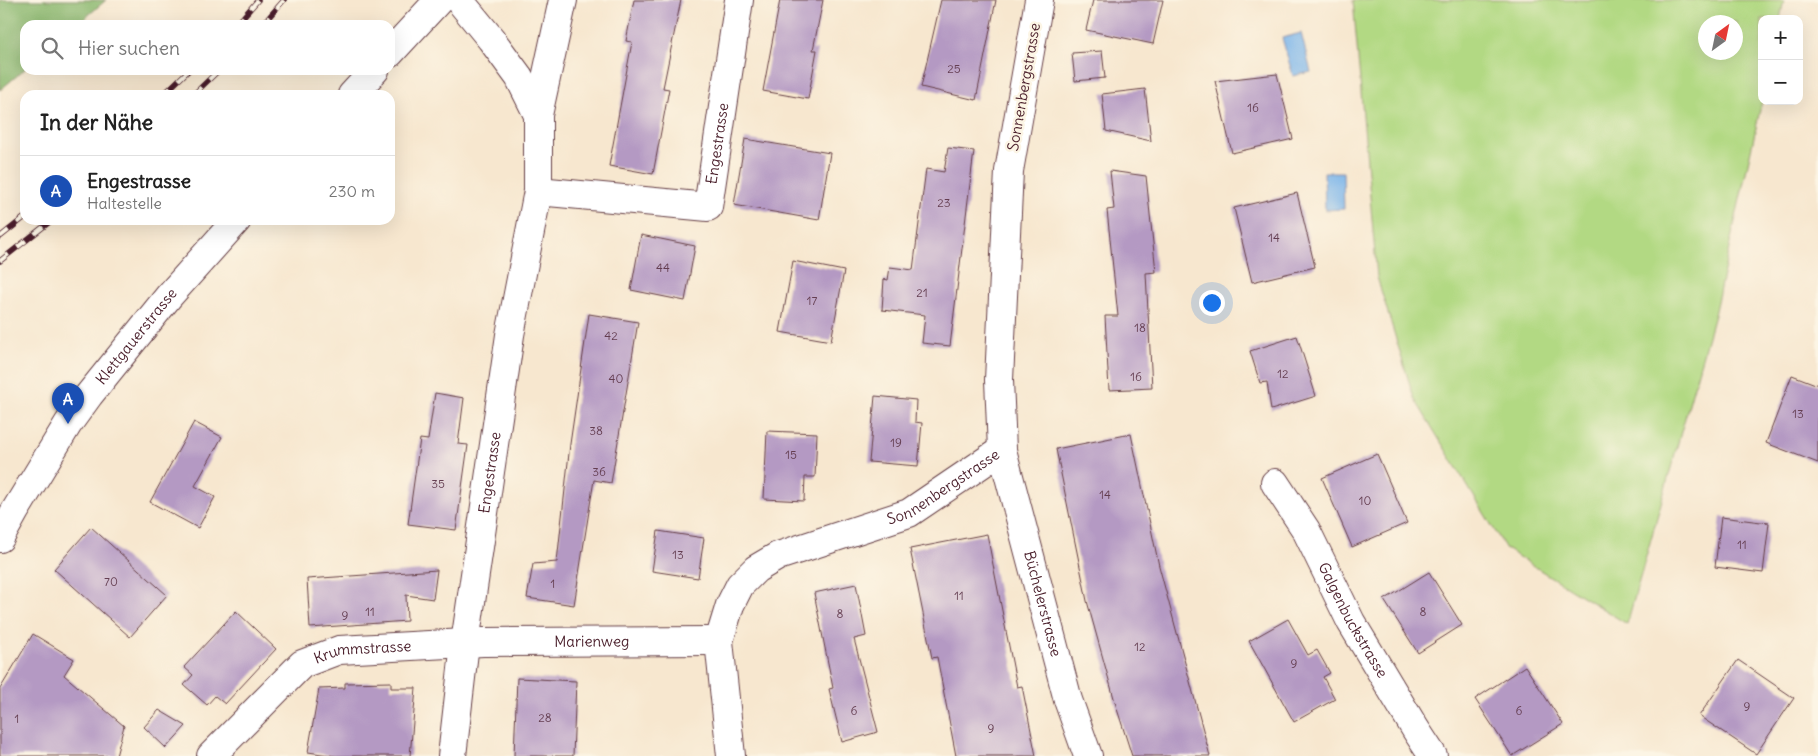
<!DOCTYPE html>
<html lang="de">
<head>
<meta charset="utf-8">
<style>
  :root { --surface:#fff; --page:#f6f6f6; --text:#222; --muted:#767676; --line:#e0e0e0; --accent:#b45309 }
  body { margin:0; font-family:Delius,sans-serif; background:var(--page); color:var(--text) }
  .controls { position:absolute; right:15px; top:15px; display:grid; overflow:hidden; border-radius:10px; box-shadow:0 5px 20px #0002 }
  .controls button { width:45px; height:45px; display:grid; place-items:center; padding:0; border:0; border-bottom:1px solid var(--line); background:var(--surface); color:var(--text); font:25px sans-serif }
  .compass { position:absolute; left:1698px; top:15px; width:45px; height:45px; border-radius:50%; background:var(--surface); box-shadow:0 5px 20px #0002; rotate:33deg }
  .you { position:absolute; left:1211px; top:302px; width:18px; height:18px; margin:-12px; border:4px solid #fff; border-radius:50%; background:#1a73e8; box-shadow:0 0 0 8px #1a73e833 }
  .badge { display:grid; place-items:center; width:32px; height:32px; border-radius:50%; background:var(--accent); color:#fff; font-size:16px; font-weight:700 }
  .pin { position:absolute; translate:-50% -41px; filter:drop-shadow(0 1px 2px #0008) }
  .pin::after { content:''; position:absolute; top:26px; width:18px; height:15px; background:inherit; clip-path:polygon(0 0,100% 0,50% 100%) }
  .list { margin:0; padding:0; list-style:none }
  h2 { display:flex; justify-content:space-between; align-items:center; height:65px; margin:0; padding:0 20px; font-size:21px }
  h2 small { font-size:16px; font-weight:400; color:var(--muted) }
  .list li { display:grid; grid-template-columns:32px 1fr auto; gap:15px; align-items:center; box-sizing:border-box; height:70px; padding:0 20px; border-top:1px solid var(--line) }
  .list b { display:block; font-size:19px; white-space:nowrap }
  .list p { margin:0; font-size:16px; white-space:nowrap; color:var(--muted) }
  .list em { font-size:16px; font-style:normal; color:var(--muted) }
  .icon { flex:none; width:28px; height:28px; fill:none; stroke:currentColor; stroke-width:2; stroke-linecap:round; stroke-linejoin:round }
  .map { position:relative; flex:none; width:1818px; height:756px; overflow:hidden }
  .search { position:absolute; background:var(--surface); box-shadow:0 5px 20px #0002; left:20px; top:20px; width:375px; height:55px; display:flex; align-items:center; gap:12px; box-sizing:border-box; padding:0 18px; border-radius:15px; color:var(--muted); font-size:19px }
  .panel { position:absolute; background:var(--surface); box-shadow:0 5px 20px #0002; left:20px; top:90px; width:375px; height:135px; border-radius:15px }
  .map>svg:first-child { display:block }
</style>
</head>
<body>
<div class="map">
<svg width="1818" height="756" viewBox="0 0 1818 756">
  <rect width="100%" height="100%" fill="#fcf5e5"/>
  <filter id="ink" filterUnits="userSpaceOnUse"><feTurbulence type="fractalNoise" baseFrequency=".02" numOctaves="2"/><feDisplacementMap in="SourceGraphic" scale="10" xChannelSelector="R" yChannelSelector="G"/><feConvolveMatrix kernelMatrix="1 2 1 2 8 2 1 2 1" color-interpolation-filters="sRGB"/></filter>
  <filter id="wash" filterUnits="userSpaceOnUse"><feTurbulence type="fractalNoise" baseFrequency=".0096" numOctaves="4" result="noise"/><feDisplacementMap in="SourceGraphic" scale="20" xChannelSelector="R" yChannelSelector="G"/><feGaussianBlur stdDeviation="1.12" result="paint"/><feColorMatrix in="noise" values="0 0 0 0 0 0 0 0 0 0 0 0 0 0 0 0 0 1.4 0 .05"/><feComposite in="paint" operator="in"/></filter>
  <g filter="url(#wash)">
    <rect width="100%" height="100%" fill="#f7e7cf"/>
    <path fill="#b2d983" stroke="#7e7c57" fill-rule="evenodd" d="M 1353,0 L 1784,0 L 1780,19 L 1762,19 L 1762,101 L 1714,315 L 1627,624 L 1506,549 L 1414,398 L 1377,277 ZM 1706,22 L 1736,22 L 1736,52 L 1706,52 Z"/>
    <path fill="#8db971" stroke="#6c6c4e" d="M 0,0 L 106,0 L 77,25 L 25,25 L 25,69 L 0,90 Z"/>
    <path fill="#79b4ea" stroke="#626a8a" d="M 1301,33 L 1311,72 L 1293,76 L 1282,38 Z
      M 1324,172 L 1343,172 L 1344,209 L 1325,210 Z"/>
    <g id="blocks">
      <path fill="#b499c3" d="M 634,0 L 681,0 L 663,88 L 669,89 L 653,174 L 609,166 L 632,42 L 626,41 Z
        M 780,0 L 823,0 L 813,50 L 817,50 L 808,99 L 763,91 Z
        M 941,0 L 996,0 L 976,100 L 921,87 Z
        M 1093,0 L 1163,0 L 1153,44 L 1086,30 Z
        M 1102,51 L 1105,78 L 1075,81 L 1072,53 Z
        M 1277,74 L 1293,139 L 1232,153 L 1215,81 Z
        M 1145,89 L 1151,141 L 1106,131 L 1102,94 Z
        M 745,139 L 830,153 L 819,220 L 734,205 Z
        M 948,148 L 974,151 L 950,346 L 922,343 L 925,315 L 882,310 L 884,279 L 888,280 L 890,267 L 913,270 L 926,169 L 944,172 Z
        M 1110,171 L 1146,176 L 1156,272 L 1146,273 L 1152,388 L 1109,390 L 1105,316 L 1118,316 L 1107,210 L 1114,209 Z
        M 1297,193 L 1315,267 L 1252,282 L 1234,208 Z
        M 641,235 L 695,246 L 685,301 L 631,290 Z
        M 793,261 L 844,271 L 831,341 L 780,332 Z
        M 589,314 L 638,322 L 611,483 L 594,480 L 574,605 L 527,598 L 533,564 L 557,562 L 570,444 Z
        M 1297,336 L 1316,396 L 1271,410 L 1267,382 L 1260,383 L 1250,351 Z
        M 1792,375 L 1818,385 L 1818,463 L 1766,443 Z
        M 435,393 L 464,398 L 458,444 L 468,445 L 456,530 L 408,524 L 420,439 L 428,440 Z
        M 875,396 L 916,400 L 915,422 L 922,423 L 918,466 L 869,462 Z
        M 194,422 L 222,437 L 195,486 L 215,497 L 198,528 L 150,502 Z
        M 767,431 L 817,433 L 815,477 L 805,477 L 804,501 L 764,499 Z
        M 1131,434 L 1159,566 L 1210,756 L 1132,756 L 1117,709 L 1087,601 L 1056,449 Z
        M 1377,454 L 1407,523 L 1352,547 L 1322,478 Z
        M 1721,517 L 1769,523 L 1763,573 L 1715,567 Z
        M 91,527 L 167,595 L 130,637 L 54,569 Z
        M 658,531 L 704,538 L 698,578 L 652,571 Z
        M 987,534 L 1017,687 L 1022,686 L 1036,756 L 956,756 L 937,657 L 932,658 L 910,549 Z
        M 437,570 L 433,599 L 406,595 L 407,621 L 310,628 L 307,579 Z
        M 1429,572 L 1462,625 L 1418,653 L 1384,600 Z
        M 856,584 L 866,636 L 854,639 L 878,732 L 842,742 L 829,689 L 833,688 L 814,593 Z
        M 236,611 L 276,649 L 225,704 L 215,696 L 207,705 L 184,685 L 193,675 L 184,667 Z
        M 1288,619 L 1308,655 L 1317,650 L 1330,673 L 1323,677 L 1335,699 L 1294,722 L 1249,641 Z
        M 33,634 L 74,659 L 64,675 L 124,726 L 116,756 L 0,756 L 0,689 Z
        M 1738,660 L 1794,698 L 1756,754 L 1699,716 Z
        M 1525,666 L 1563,724 L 1512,756 L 1475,699 Z
        M 517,678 L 576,681 L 573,756 L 514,756 Z
        M 391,682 L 391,688 L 416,688 L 410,756 L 336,756 L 308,752 L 319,689 L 345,688 L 345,683 Z
        M 159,710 L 186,726 L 166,748 L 144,727 Z"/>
    </g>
  </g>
  <g filter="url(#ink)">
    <use href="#blocks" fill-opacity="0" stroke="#643d44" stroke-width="1"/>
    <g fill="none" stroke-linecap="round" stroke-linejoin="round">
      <g stroke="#643d44" stroke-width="30">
        <g id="minor">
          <path id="s1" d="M 1039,0 L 1009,171 L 999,380 L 1002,450 L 1068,700 L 1088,756"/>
          <path d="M 538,115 L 563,0"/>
          <path id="s2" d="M 538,191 L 708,207 L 739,0"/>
          <path id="s3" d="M 1275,483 L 1306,530 L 1351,622 L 1416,730 L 1433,756"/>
          <path id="s4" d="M 211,756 L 302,664 L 339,650 L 483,642 L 719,641"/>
          <path id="s5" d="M 731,756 L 719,641 L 730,605 L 740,585 L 756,569 L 778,556 L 909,513 L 1002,450"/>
        </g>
      </g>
      <g stroke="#643d44" stroke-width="30">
        <g id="tertiary">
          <path id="s6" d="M 452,756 L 465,643 L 510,335 L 538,191 L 538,115 L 519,77 L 491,39 L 459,0"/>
        </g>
      </g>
      <g stroke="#643d44" stroke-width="30">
        <g id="primary">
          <path d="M 390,53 L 439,0"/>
          <path d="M 352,95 L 375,70"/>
          <path id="s7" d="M 0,538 L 15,511 L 68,424 L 89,395 L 169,296 L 237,220"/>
        </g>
      </g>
      <use href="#minor" stroke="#fff" stroke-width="28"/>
      <use href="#tertiary" stroke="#fff" stroke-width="28"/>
      <use href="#primary" stroke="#fff" stroke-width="28"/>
      <g stroke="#4a1f2b" stroke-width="5.5">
        <path id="rail" d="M 236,25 L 258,0
          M 262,25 L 284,0
          M 163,95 L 189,70
          M 193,95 L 219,70
          M 0,237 L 25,217
          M 0,261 L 52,220"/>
      </g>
      <use href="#rail" stroke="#fcf5e5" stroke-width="4" stroke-dasharray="11" stroke-linecap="butt"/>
    </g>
  </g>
  <g text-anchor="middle" stroke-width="5" stroke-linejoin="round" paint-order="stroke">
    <g font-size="12" fill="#643e51">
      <text x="954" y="73">25</text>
      <text x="1253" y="112">16</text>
      <text x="944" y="207">23</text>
      <text x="1274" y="242">14</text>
      <text x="663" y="272">44</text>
      <text x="922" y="297">21</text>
      <text x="812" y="305">17</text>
      <text x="1140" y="332">18</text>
      <text x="611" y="340">42</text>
      <text x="1283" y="378">12</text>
      <text x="1136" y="381">16</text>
      <text x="616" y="383">40</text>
      <text x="1798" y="418">13</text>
      <text x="596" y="435">38</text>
      <text x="896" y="447">19</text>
      <text x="791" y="459">15</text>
      <text x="599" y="476">36</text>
      <text x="438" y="488">35</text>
      <text x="1105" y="499">14</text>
      <text x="1365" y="505">10</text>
      <text x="1742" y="549">11</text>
      <text x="678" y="559">13</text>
      <text x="111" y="586">70</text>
      <text x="553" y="588">1</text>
      <text x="959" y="600">11</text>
      <text x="370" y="616">11</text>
      <text x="1423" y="616">8</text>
      <text x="840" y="618">8</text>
      <text x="345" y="620">9</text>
      <text x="1140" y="651">12</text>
      <text x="1294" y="668">9</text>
      <text x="1747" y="711">9</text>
      <text x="854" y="715">6</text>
      <text x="1519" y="715">6</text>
      <text x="545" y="722">28</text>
      <text x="17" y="723">1</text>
      <text x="991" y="733">9</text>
    </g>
    <g font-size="15" fill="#4a1f2b" stroke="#fcf5e5">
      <text transform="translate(1024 87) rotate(-80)" y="5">Sonnenbergstrasse</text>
      <text dy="5" stroke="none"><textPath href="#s2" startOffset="235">Engestrasse</textPath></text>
      <text dy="5" stroke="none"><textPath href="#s7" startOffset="244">Klettgauerstrasse</textPath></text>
      <text dy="5" stroke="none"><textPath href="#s6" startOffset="286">Engestrasse</textPath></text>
      <text dy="5" stroke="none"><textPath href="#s5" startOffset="404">Sonnenbergstrasse</textPath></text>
      <text dy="5" stroke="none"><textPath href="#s1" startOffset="612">Büchelerstrasse</textPath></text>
      <text dy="5" stroke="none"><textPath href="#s3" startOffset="158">Galgenbuckstrasse</textPath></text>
      <text dy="5" stroke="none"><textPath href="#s4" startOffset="422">Marienweg</textPath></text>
      <text dy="5" stroke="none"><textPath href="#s4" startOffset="192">Krummstrasse</textPath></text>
    </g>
  </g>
</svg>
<div class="controls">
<button>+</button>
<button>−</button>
</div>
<svg class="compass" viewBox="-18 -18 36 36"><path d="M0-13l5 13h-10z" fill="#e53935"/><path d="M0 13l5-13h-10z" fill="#767676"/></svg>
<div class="you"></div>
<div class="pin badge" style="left:68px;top:424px;background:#1a4fb4">A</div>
<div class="search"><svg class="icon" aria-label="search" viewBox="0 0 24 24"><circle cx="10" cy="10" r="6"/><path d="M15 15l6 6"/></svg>Hier suchen</div>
<section class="panel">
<h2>In der Nähe<small></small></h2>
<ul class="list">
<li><span class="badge" style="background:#1a4fb4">A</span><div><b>Engestrasse</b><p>Haltestelle</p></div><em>230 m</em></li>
</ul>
</section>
</div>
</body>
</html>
